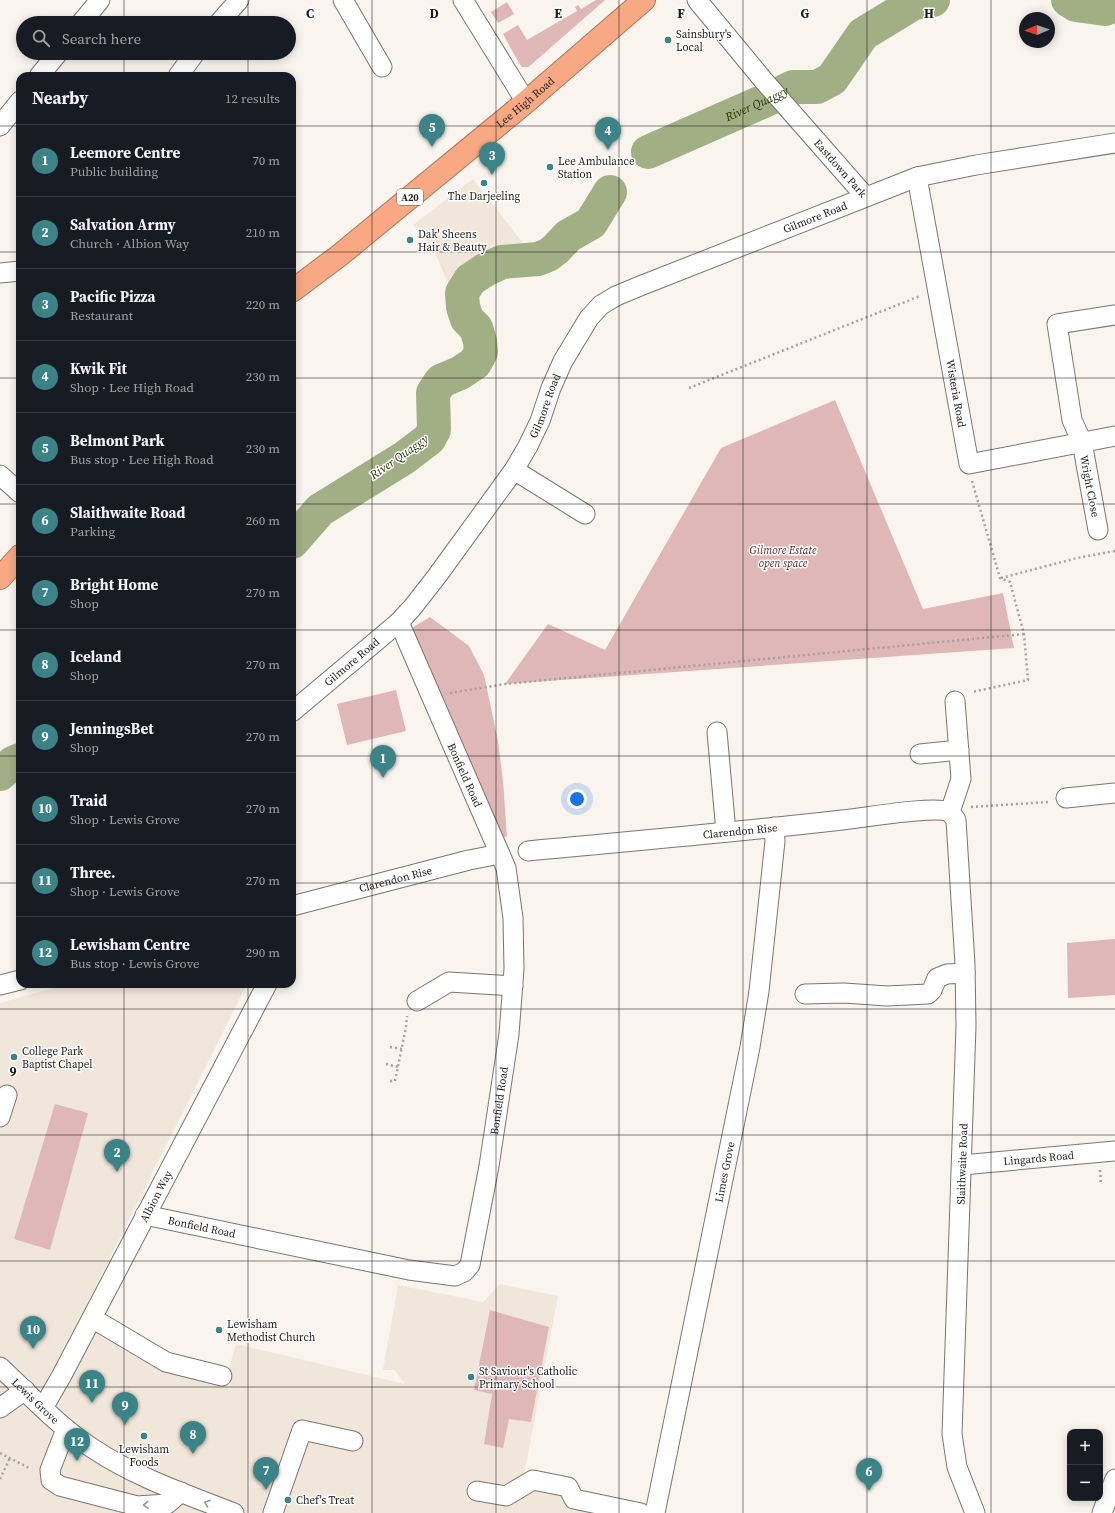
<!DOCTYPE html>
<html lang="en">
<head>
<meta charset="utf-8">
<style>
  :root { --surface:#171b24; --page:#20242c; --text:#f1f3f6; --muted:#9ea1a6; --line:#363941; --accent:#3b8386 }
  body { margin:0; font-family:"Source Serif 4",serif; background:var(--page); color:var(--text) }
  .controls { position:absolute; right:12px; bottom:12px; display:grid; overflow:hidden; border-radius:8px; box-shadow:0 2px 10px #0003 }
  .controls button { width:36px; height:36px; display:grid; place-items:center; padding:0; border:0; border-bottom:1px solid var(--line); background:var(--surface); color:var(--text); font:20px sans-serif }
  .compass { position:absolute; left:1019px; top:12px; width:36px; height:36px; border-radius:50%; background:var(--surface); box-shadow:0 2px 10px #0003; rotate:268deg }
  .you { position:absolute; left:577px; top:799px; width:14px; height:14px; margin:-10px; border:3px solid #fff; border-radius:50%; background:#1a73e8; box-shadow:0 0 0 6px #1a73e833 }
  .badge { display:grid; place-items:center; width:26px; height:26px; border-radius:50%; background:var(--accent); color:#fff; font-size:13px; font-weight:700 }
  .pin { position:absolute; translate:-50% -33px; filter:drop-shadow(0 1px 2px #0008) }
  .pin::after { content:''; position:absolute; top:21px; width:14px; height:12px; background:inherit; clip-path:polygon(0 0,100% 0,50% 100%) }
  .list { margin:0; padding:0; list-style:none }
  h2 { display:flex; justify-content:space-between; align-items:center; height:52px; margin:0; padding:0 16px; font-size:17px }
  h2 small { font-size:13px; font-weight:400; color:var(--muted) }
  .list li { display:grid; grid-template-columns:26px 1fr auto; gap:12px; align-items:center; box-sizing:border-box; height:72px; padding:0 16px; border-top:1px solid var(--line) }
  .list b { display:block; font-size:15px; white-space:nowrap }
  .list p { margin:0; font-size:13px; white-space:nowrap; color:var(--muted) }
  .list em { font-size:13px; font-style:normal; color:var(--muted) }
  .icon { flex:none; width:22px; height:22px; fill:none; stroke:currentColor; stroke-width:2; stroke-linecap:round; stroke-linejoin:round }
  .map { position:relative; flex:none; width:1115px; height:1513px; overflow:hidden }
  .search { position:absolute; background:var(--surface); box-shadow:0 2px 10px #0003; left:16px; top:16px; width:280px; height:44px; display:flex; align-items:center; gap:10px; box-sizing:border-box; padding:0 14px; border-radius:22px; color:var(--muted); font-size:15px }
  .panel { position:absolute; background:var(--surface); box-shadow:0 2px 10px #0003; left:16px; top:72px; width:280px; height:916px; border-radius:12px }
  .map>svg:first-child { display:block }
</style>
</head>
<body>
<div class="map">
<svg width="1115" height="1513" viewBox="0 0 1115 1513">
  <rect width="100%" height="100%" fill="#faf4ee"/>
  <path fill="#f1e6da" d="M 473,179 L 531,253 L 494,257 L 468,272 L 461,279 L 455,289 L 446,279 L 438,259 L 432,248 L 413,225 Z
    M 67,984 L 247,984 L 86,1306 L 169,1356 L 228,1371 L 236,1344 L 405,1384 L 394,1370 L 383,1370 L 398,1285 L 483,1302 L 500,1284 L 558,1296 L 524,1475 L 581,1497 L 639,1513 L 0,1513 L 0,1003 Z"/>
  <path fill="#dfb7b7" d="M 596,0 L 605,0 L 532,64 L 528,67 L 522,67 L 519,63 L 503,34 L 518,25 L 527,40 L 577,11 L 575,7 L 578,5 L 581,9 Z
    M 507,2 L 514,14 L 498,23 L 491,12 Z
    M 835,400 L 923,609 L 1003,593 L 1014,648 L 505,684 L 548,624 L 605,650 L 721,448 Z
    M 430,617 L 469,646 L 484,675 L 498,741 L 503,781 L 507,836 L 501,840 L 446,705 L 410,629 Z
    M 396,690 L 406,731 L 347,745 L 337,704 Z
    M 1115,939 L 1115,995 L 1068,998 L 1067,943 Z
    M 55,1104 L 88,1113 L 50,1250 L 14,1239 Z
    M 490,1310 L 549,1327 L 531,1422 L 509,1419 L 503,1448 L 484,1444 L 492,1394 L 474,1390 Z"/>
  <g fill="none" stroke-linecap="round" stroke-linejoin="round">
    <g stroke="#a1af84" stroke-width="34">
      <path d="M 1068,0 L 1076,5 L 1105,9 L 1115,5"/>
      <path id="s1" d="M 648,152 L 773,97 L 793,87 L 817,87 L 832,79 L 863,34 L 914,3 L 933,0"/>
      <path d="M 292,542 L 320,510 L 404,458 L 429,439 L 434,430 L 433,393 L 441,381 L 460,373 L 475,363 L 481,352 L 480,341 L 476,328 L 467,319 L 463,307 L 462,293 L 470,280 L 485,270 L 502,262 L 538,259 L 548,255 L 556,249 L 568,236 L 591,223 L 610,192"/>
      <path d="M 0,774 L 13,763 L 20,760"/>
    </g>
    <g stroke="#7a756f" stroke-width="21">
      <g id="minor">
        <path d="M 343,0 L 382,67"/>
        <path d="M 463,0 L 526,102"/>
        <path id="s2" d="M 697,0 L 764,81 L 865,196"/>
        <path d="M 81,23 L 100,0"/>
        <path d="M 219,23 L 239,0"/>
        <path d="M 39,76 L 58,53"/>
        <path d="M 178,76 L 195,53"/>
        <path d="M 0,126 L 20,101"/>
        <path id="s3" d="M 917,177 L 969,464 L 1115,436"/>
        <path d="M 0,273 L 20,271"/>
        <path d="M 514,470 L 585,514"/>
        <path d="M 0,475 L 20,493"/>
        <path d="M 1098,530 L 1082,442 L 1072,420 L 1057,324 L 1115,315"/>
        <path id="s4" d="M 292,712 L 399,622 L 412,608 L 437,576 L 514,470 L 528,446 L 540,421 L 551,388 L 563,361 L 589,318 L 601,305 L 616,296 L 640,286 L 917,177 L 976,165 L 1115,143"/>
        <path d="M 717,732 L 726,832"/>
        <path d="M 920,754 L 959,750"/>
        <path d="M 1066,798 L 1115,793"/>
        <path d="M 950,812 L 956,820 L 965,964 L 966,1026 L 952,1434 L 957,1467 L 975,1513"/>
        <path d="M 950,812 L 961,779 L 955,701"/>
        <path id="s5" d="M 528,851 C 633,841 738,832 842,820 C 865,818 933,805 950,812"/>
        <path id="s6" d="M 292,906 L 469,860 L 500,854"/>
        <path d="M 0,985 L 20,980"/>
        <path d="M 805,994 L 844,993 L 887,996 L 928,994 L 932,990 L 937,978 L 947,974 L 965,973"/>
        <path d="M 417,1001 L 449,982 L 513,986"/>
        <path d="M 0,1117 L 7,1095"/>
        <path id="s7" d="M 962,1165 L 1115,1151"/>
        <path id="s8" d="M 145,1215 L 409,1270 L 455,1276 L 464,1272 L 470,1265 L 489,1166 L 509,1034 L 514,969 L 513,918 L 506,868 L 399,622"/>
        <path d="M 92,1318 L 166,1362 L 222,1376"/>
        <path id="s9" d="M 0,1367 C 30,1395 58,1426 92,1448 C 135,1477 186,1494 234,1513"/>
        <path d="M 0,1408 L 25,1390"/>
        <path id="s10" d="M 43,1408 L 62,1375 L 267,984"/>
        <path d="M 66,1429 L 50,1470 L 51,1480 L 60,1486 L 137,1506 L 167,1504 L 181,1492"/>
        <path d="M 477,1491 L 506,1496 L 533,1480 L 568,1487 L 574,1499 L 641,1513"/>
        <path d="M 273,1513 L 302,1430 L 353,1441"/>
        <path id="s11" d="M 655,1513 L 750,1047 L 759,991 L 775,841 L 774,827"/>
        <path d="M 1102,1513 L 1115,1479"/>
      </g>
    </g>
    <g stroke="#ac775e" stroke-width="24">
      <g id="highway">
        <path id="s12" d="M 292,291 L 340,255 L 526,102 L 644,0"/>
        <path d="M 0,578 L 20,556"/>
      </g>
    </g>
    <path stroke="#a6a29d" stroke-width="2.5" stroke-dasharray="2 3" stroke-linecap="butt" d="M 689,388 L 920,296
      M 972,481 L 1000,578 L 1010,582 L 1024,634 L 1028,680 L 972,692
      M 1001,578 L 1077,558 L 1115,551
      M 450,693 L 505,684 L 1024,634
      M 971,807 L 1048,802
      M 390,1047 L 402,1049
      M 386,1064 L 398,1067
      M 390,1081 L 395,1081 L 406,1027 L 407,1016
      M 1100,1170 L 1101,1184
      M 0,1453 L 31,1469
      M 0,1479 L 10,1458"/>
    <use href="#minor" stroke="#fff" stroke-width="19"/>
    <use href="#highway" stroke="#f8a883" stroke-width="22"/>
  </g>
  <defs><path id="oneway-chevron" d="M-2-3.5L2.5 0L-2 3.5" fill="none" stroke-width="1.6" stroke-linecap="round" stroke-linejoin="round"/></defs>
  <g stroke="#9a9998">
    <use href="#oneway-chevron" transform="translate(207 1503) rotate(-159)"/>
    <use href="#oneway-chevron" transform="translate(146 1505) rotate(177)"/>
  </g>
  <path fill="none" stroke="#1e1c1a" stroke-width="1" stroke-opacity="0.55" d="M 124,0 L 124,23M 248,0 L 248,23M 372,0 L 372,1513M 496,0 L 496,1513M 619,0 L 619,1513M 743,0 L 743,1513M 867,0 L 867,1513M 991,0 L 991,1513M 124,53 L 124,76M 248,53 L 248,76M 0,126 L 20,126M 292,126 L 1115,126M 0,252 L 20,252M 292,252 L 1115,252M 0,378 L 20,378M 292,378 L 1115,378M 0,504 L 20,504M 292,504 L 1115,504M 0,630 L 20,630M 292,630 L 1115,630M 0,756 L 20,756M 292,756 L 1115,756M 0,883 L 20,883M 292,883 L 1115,883M 124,984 L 124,1513M 248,984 L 248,1513M 0,1009 L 1115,1009M 0,1135 L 1115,1135M 0,1261 L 1115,1261M 0,1387 L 1115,1387"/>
  <g fill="#3b8386" stroke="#fff" stroke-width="1.5">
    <circle cx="668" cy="40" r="4"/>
    <circle cx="550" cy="167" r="4"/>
    <circle cx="484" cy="183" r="4"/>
    <circle cx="410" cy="240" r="4"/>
    <circle cx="14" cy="1057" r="4"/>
    <circle cx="219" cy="1330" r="4"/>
    <circle cx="471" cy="1377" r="4"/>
    <circle cx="144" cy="1436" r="4"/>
    <circle cx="288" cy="1500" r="4"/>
  </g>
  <g text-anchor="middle" stroke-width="3" stroke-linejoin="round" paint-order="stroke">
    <rect fill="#fff" stroke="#62605f" stroke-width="1" x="397" y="189" width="26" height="16" rx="3"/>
    <g font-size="10" font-weight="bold" fill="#1e1c1a">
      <text x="410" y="201">A20</text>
    </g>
    <g font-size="11" fill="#1e1c1a" stroke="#fff" text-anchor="start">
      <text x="676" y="38">Sainsbury's<tspan x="676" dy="13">Local</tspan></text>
      <text x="558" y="165">Lee Ambulance<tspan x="558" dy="13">Station</tspan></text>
      <text x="484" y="200" text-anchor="middle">The Darjeeling</text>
      <text x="418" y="238">Dak' Sheens<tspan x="418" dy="13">Hair &amp; Beauty</tspan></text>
      <text x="22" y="1055">College Park<tspan x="22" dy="13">Baptist Chapel</tspan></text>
      <text x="227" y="1328">Lewisham<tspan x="227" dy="13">Methodist Church</tspan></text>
      <text x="479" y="1375">St Saviour's Catholic<tspan x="479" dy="13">Primary School</tspan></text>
      <text x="144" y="1453" text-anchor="middle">Lewisham<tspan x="144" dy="13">Foods</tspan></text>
      <text x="296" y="1504">Chef's Treat</text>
    </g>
    <g font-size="11" fill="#1e1c1a" stroke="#fff">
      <text dy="4" stroke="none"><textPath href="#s12" startOffset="300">Lee High Road</textPath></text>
      <text dy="4" stroke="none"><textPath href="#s2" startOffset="221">Eastdown Park</textPath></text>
      <text dy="4" stroke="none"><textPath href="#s4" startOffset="750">Gilmore Road</textPath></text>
      <text dy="4" stroke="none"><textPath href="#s3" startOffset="220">Wisteria Road</textPath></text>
      <text dy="4" stroke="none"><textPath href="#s4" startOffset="402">Gilmore Road</textPath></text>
      <text transform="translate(1090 486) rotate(79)" y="4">Wright Close</text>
      <text dy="4" stroke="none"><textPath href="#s4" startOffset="78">Gilmore Road</textPath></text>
      <text transform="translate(465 775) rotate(66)" y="4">Bonfield Road</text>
      <text dy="4" stroke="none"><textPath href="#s5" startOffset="213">Clarendon Rise</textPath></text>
      <text dy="4" stroke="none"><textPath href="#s6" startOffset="107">Clarendon Rise</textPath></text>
      <text dy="4" stroke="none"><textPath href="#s8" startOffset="502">Bonfield Road</textPath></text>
      <text dy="4" stroke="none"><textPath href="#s7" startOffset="77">Lingards Road</textPath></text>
      <text transform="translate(962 1164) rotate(-88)" y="4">Slaithwaite Road</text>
      <text dy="4" stroke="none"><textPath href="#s11" startOffset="348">Limes Grove</textPath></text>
      <text dy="4" stroke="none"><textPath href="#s10" startOffset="240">Albion Way</textPath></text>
      <text dy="4" stroke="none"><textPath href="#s8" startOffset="58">Bonfield Road</textPath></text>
      <text dy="4" stroke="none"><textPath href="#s9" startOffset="49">Lewis Grove</textPath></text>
    </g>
    <g font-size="11" font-style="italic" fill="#68292c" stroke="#fff">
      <text x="783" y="554">Gilmore Estate<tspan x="783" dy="13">open space</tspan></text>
    </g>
    <g font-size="12" font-style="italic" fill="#283300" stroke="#fff">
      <text dy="4" stroke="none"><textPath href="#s1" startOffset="119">River Quaggy</textPath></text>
      <text transform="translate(399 457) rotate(-35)" y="4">River Quaggy</text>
    </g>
  </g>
  <g font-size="13" text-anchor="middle" font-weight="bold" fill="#1e1c1a" stroke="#fff" stroke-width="3" stroke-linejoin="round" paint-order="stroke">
    <text x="310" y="18">C</text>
    <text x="434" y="18">D</text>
    <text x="558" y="18">E</text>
    <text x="681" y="18">F</text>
    <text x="805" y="18">G</text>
    <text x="929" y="18">H</text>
    <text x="13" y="1076">9</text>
  </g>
</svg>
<div class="controls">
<button>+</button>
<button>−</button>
</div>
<svg class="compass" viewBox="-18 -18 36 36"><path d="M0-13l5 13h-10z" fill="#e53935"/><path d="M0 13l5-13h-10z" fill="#9ea1a6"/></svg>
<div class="you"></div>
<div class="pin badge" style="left:383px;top:778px">1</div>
<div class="pin badge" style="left:117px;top:1172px">2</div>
<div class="pin badge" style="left:492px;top:175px">3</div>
<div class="pin badge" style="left:608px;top:150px">4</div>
<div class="pin badge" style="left:432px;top:147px">5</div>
<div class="pin badge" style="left:869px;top:1491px">6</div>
<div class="pin badge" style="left:266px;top:1490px">7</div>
<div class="pin badge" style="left:193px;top:1454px">8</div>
<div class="pin badge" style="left:125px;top:1425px">9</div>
<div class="pin badge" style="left:33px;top:1349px">10</div>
<div class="pin badge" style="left:92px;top:1403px">11</div>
<div class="pin badge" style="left:77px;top:1461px">12</div>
<div class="search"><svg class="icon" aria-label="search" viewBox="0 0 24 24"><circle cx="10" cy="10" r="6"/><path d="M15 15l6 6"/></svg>Search here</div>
<section class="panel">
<h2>Nearby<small>12 results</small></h2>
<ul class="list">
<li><span class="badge">1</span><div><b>Leemore Centre</b><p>Public building</p></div><em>70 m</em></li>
<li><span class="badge">2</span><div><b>Salvation Army</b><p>Church · Albion Way</p></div><em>210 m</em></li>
<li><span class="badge">3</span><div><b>Pacific Pizza</b><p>Restaurant</p></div><em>220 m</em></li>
<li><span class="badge">4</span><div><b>Kwik Fit</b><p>Shop · Lee High Road</p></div><em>230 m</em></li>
<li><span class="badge">5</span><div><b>Belmont Park</b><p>Bus stop · Lee High Road</p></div><em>230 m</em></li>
<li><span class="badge">6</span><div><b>Slaithwaite Road</b><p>Parking</p></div><em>260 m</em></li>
<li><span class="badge">7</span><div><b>Bright Home</b><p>Shop</p></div><em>270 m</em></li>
<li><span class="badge">8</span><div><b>Iceland</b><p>Shop</p></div><em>270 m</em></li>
<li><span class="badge">9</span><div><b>JenningsBet</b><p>Shop</p></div><em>270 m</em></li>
<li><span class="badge">10</span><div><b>Traid</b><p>Shop · Lewis Grove</p></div><em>270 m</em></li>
<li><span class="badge">11</span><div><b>Three.</b><p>Shop · Lewis Grove</p></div><em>270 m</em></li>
<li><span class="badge">12</span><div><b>Lewisham Centre</b><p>Bus stop · Lewis Grove</p></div><em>290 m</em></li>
</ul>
</section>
</div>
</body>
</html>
